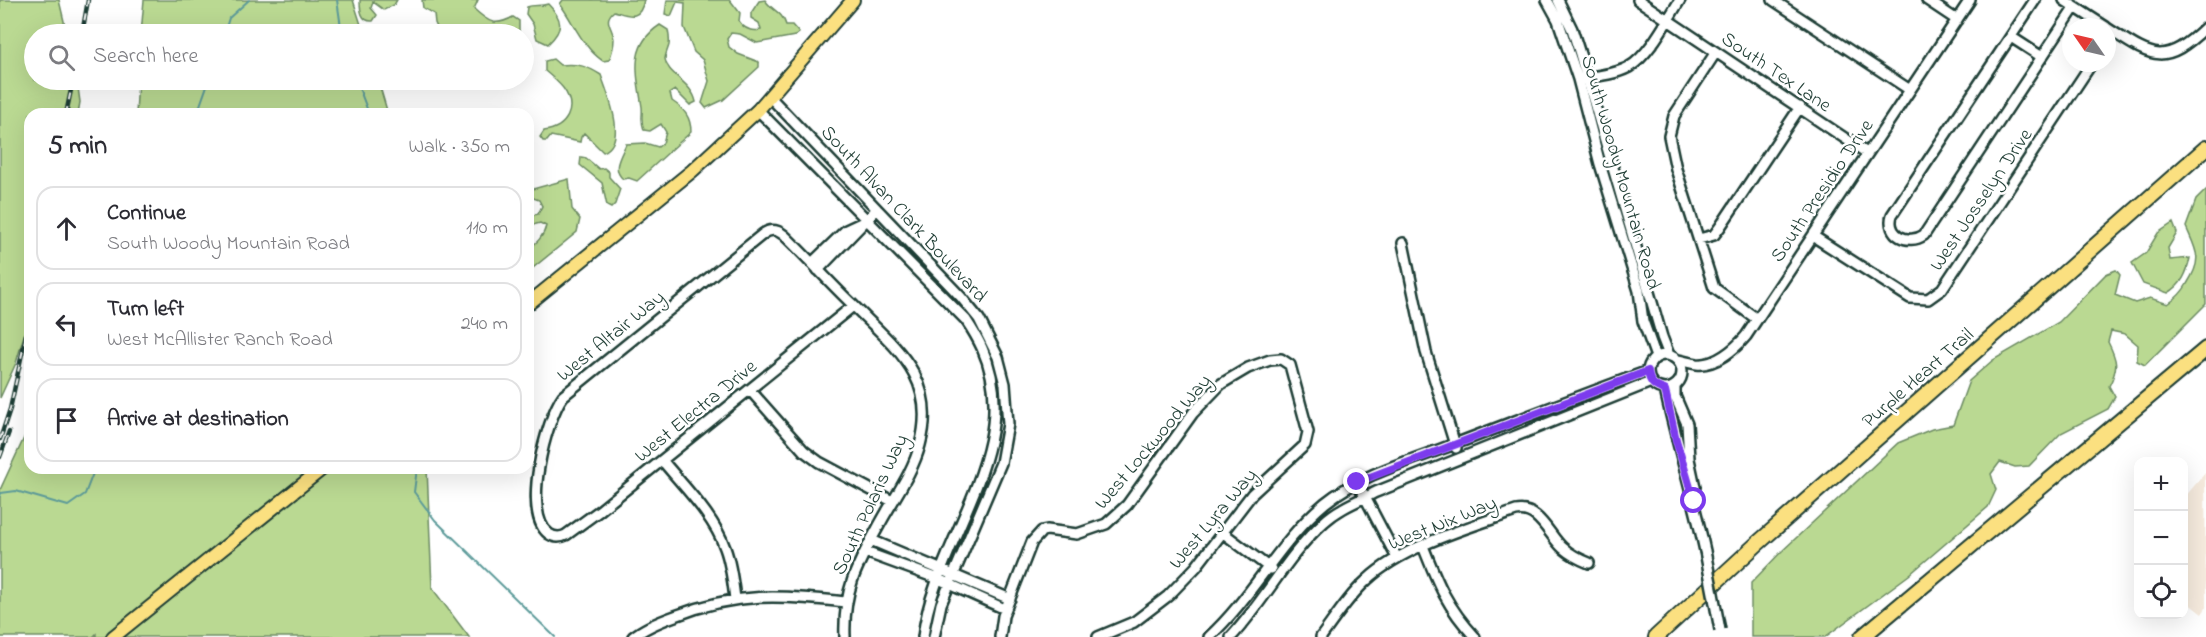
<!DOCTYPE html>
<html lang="en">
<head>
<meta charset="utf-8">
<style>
  :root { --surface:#fff; --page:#f2f2f3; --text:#2b2b33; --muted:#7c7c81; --line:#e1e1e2 }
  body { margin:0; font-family:"Indie Flower",sans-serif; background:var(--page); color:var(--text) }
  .controls { position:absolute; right:18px; bottom:18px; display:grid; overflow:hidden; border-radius:12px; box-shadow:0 6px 24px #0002 }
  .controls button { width:54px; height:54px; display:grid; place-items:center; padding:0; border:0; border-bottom:2px solid var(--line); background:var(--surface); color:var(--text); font:30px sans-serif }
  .compass { position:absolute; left:2062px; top:18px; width:54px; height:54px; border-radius:50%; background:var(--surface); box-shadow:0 6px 24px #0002; rotate:304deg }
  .stop { position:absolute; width:18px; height:18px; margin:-14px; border:4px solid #7c3aed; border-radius:50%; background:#fff }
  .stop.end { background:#7c3aed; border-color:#fff; box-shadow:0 2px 6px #0008 }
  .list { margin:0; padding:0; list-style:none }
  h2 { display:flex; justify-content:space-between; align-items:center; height:78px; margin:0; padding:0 24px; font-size:26px }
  h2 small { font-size:20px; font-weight:400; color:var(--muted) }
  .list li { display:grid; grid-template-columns:39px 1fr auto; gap:18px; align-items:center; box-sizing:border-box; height:84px; margin:0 12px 12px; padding:0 12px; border:2px solid var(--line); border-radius:18px }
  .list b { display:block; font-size:22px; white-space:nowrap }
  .list p { margin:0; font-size:20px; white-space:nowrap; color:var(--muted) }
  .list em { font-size:20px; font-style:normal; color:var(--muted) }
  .icon { flex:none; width:33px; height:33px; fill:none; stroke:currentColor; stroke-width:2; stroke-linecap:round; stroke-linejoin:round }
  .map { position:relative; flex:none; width:2206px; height:637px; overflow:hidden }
  .search { position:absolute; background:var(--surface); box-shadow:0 6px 24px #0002; left:24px; top:24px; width:510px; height:66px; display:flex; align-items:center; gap:15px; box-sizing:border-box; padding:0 21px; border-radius:33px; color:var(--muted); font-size:22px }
  .panel { position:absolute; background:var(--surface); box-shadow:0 6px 24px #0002; left:24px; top:108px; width:510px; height:366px; border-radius:18px }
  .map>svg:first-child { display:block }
</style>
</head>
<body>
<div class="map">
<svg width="2206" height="637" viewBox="0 0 2206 637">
  <rect width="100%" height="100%" fill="#fff"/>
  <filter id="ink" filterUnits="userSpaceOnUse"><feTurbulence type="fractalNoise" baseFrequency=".0167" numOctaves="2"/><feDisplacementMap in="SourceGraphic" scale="12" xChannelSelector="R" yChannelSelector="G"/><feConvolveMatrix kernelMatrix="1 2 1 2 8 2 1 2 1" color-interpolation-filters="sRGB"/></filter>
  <g filter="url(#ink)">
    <path fill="#f6ebde" d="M 2205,473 L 2206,608 L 2202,614 L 2184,600 L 2184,498 Z"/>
    <path fill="#bad992" stroke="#6c8b63" stroke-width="1.5" d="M 0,0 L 59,0 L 67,34 L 34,34 L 34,80 L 77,80 L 80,102 L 78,114 L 30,114 L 30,315 L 16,363 L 0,398 Z
      M 144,0 L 353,0 L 364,34 L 141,34 Z
      M 360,0 L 397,0 L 394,5 L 384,10 L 373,2 L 371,8 L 377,15 L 373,21 C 361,22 360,10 360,0 Z
      M 422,0 L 478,0 L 474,9 C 488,22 495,27 513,17 L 519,21 L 519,34 L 440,34 L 435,23 L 434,14 L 423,8 Z
      M 563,0 L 644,0 C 640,21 630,16 614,11 C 602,21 613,27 614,39 C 614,46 612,53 609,60 L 603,61 C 583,48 574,23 560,4 Z
      M 667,0 L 730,0 L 740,13 L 739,21 C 744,29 751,32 761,30 L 759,23 L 751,18 L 751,13 L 759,1 L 765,0 C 772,11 782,11 786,25 L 792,25 L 799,33 L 795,36 L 757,43 L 740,34 L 731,33 L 727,39 L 729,47 L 738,54 L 759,62 L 759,67 L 723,100 L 706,108 L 702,103 L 709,81 L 703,60 L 694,52 L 684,27 L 685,3 L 677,2 L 671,16 L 665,14 Z
      M 548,4 C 563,19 564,29 548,44 L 537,39 L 533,24 L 526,14 L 527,7 C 534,4 540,7 548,4 Z
      M 660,25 L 668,30 C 669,35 670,40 669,45 C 668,49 665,55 665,59 C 667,75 692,82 696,102 L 690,105 L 675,90 L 670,93 L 672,101 C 684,109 691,117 691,132 L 637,181 L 629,178 L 623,179 C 611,169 621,156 626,144 L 645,143 L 658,147 L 663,143 L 666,132 L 661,124 L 650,131 L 644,130 C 640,119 643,116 642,107 C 637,74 628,46 660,25 Z
      M 553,59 L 560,65 C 577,63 587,66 601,75 C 607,93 629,142 603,152 L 584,133 L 581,137 L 580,142 L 551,136 L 547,141 L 543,141 L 540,137 L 544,131 C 567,128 578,108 563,88 C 558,82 551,76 545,71 L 545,61 Z
      M 138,80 L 378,80 L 388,114 L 136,114 Z
      M 581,157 L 586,158 L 599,169 L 604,168 L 609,172 L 609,177 L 620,189 L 615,204 L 611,208 L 607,206 L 602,183 L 580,165 Z
      M 569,179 L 572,209 L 580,219 L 577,232 L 528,272 L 528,248 C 537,244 544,235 546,226 L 540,223 L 533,225 L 528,224 L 528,216 L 538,214 L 542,206 L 539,200 L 528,196 L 529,190 Z
      M 2206,190 L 2206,304 L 2145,365 L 2137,361 L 2138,345 L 2125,334 L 2111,331 L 2108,342 C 2117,360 2119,367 2109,386 L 2115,397 L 2108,409 L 2061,433 L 2029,466 L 2015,467 L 2000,462 L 1991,474 L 1996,490 L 1988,507 L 1909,575 L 1825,637 L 1751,637 L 1751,583 L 1781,552 L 1898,443 L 1932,429 L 1953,425 L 1969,381 L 1993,360 L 2059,322 L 2106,274 L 2116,270 L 2120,275 L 2115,295 L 2135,303 L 2150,298 L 2168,304 C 2177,298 2182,293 2187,284 C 2203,259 2197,252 2186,227 L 2196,200 Z
      M 2173,223 L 2177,233 L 2168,248 L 2170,260 L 2190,258 C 2187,273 2182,285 2168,293 L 2143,284 L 2132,263 L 2146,253 L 2158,233 Z
      M 30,425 L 30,468 L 427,468 L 432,588 L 469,637 L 96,637 L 96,634 L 93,637 L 0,637 L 0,490 Z"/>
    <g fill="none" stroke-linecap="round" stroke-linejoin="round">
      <path stroke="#5d9b9a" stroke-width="2" d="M 337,0 L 342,34
        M 224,34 L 229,18 L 249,0
        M 356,80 L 369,114
        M 197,114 L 209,80
        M 417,468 L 414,492 L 435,520 L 555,637
        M 0,496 L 1,493 L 16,491 L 68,506 L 85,494 L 95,468"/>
      <g stroke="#1f3d34" stroke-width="14">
        <path id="minor" d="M 1547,0 L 1558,20 L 1578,79 L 1600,164 L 1639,291 L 1643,321 L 1656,357
          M 1558,0 L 1572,29 L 1580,54 L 1662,337 L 1669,355
          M 1638,0 L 1867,153
          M 1773,0 L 1910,90
          M 1927,0 L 1957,20
          M 2035,0 L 1892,215 C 1886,235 1908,246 1924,235 L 2075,7
          M 2064,0 L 2106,27
          M 2107,28 C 2152,57 2163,68 2206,27
          M 2011,37 L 2042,57
          M 1716,52 L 1674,116 L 1669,136 L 1676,169 L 1714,288 L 1757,319
          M 1583,78 C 1598,76 1616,74 1629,67 C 1649,56 1667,20 1680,0
          M 770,97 L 961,297 L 979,319 L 998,357 L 1005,384 L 1008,424 L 1001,463 L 941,604 L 934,637
          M 758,110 L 966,320 C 972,329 978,339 982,348 C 1027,448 934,540 923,637
          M 1813,236 L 1910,298 L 1928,299 L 1942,289 L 2092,63
          M 1699,239 L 1714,235 L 1720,227 L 1800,107
          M 1403,243 L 1426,352 L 1456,448
          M 812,263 L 846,230 L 861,223
          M 818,270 L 877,209
          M1648 372a17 17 0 1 1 34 0a17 17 0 1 1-34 0Z
          M 1678,360 C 1684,361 1690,363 1697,364 C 1715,366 1735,349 1746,336 L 1970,0
          M 1675,386 L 1675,396 L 1687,424 L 1689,459 L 1695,487
          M 750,390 L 804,451 L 819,462 L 892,501
          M 1665,390 C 1677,444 1693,496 1705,551
          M 662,460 C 683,486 714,516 725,548 C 731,564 733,582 735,599
          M 1357,482 L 1397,558
          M 1222,532 L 1271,569
          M 871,540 L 1010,599
          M 1423,546 C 1438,584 1447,607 1475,637
          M 865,552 L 936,578 L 1005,609
          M 633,637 C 645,627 661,621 675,616 C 736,592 782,595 845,602
          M 845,637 C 843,588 858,564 881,522 C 894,498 913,472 920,445 C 939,376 893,346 851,303 C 828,281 807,257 784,235 C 776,229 770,229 763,234 L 563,396 C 546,419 521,514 549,534 C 555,538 560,538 566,535 L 599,511 L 853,306
          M 1000,637 L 1003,616 L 1032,542 L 1042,531 L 1047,530 L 1077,534 L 1106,524 L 1127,505 L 1193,413 L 1221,384 L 1248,368 L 1270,360 L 1281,359 L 1290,365 L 1308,432 L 1305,445 L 1252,494 L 1196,567 L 1168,596 L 1134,622 L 1098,637
          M 1209,637 C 1253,597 1279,541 1325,503 C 1361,474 1410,461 1452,445 C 1518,420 1582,395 1648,371
          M 1231,637 C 1265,601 1287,555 1324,522 C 1339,508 1358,501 1376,492 L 1651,382
          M 1321,637 C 1336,617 1349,596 1367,580 C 1403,546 1470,527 1516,511 C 1539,506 1549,536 1563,548 C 1571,555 1579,559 1589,563"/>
      </g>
      <g stroke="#1f3d34" stroke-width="16">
        <path id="major" d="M 528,304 L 692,171 L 758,110 L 853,0
          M 113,637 L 323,468"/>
      </g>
      <g stroke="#1f3d34" stroke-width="18">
        <path id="highway" d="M 1656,637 L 1757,544 L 2206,148
          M 1862,637 L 2206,349"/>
      </g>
      <use href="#minor" stroke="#fff" stroke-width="9"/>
      <use href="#major" stroke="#fbe080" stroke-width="12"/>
      <use href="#highway" stroke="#fbe080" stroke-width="14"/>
      <g stroke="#1f3d34" stroke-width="4.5">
        <path id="rail" d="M 82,34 L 88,0
          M 66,114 L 73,80
          M 0,439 L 10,409 L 30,317
          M 0,457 L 9,432"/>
      </g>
      <use href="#rail" stroke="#fff" stroke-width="2" stroke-dasharray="7" stroke-linecap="butt"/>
      <g stroke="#1f3d34" stroke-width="14" stroke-linecap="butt">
        <path id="minor-bridge" d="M 1705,551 L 1720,630"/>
      </g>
      <use href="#minor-bridge" stroke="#fff" stroke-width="9"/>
    </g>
  </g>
  <g fill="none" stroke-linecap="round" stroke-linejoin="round" filter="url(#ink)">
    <path stroke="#7c3aed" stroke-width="8" d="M 1357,482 L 1648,371 C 1649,382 1654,387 1665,390 L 1676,440 L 1694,501"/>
  </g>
  <g text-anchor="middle" stroke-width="5" stroke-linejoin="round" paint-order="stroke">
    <g font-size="20" fill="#1f3d34" stroke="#fff">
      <text transform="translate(1777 71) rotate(34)" y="7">South Tex Lane</text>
      <text transform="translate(1622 172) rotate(74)" y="7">South Woody Mountain Road</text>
      <text transform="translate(1821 190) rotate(-56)" y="7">South Presidio Drive</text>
      <text transform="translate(1980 199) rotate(-56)" y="7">West Josselyn Drive</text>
      <text transform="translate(905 213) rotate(47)" y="7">South Alvan Clark Boulevard</text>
      <text transform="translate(610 335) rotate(-39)" y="7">West Altair Way</text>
      <text transform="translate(1917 377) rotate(-41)" y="7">Purple Heart Trail</text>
      <text transform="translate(695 410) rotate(-39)" y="7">West Electra Drive</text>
      <text transform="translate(1152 441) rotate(-50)" y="7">West Lockwood Way</text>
      <text transform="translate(869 504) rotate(-65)" y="7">South Polaris Way</text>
      <text transform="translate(1212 518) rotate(-50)" y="7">West Lyra Way</text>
      <text transform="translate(1442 522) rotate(-22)" y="7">West Nix Way</text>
    </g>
  </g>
</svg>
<div class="controls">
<button>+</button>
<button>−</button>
<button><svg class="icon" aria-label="locate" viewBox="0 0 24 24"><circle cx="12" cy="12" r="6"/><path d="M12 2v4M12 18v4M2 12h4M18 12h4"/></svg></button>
</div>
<svg class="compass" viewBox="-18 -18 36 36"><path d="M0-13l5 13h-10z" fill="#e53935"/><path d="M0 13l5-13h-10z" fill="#7c7c81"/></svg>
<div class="stop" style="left:1694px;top:501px"></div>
<div class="stop end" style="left:1357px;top:482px"></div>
<div class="search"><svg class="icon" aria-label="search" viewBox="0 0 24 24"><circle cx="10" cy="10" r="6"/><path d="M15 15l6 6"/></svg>Search here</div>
<section class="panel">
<h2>5 min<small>Walk · 350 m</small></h2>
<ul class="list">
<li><svg class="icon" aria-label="ahead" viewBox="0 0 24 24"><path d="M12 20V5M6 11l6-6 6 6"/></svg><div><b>Continue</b><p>South Woody Mountain Road</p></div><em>110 m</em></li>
<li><svg class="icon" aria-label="left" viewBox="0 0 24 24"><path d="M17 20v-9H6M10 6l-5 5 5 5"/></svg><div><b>Turn left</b><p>West McAllister Ranch Road</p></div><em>240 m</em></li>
<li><svg class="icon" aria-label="arrive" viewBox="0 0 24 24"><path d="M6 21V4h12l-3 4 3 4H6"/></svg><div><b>Arrive at destination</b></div></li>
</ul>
</section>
</div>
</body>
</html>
